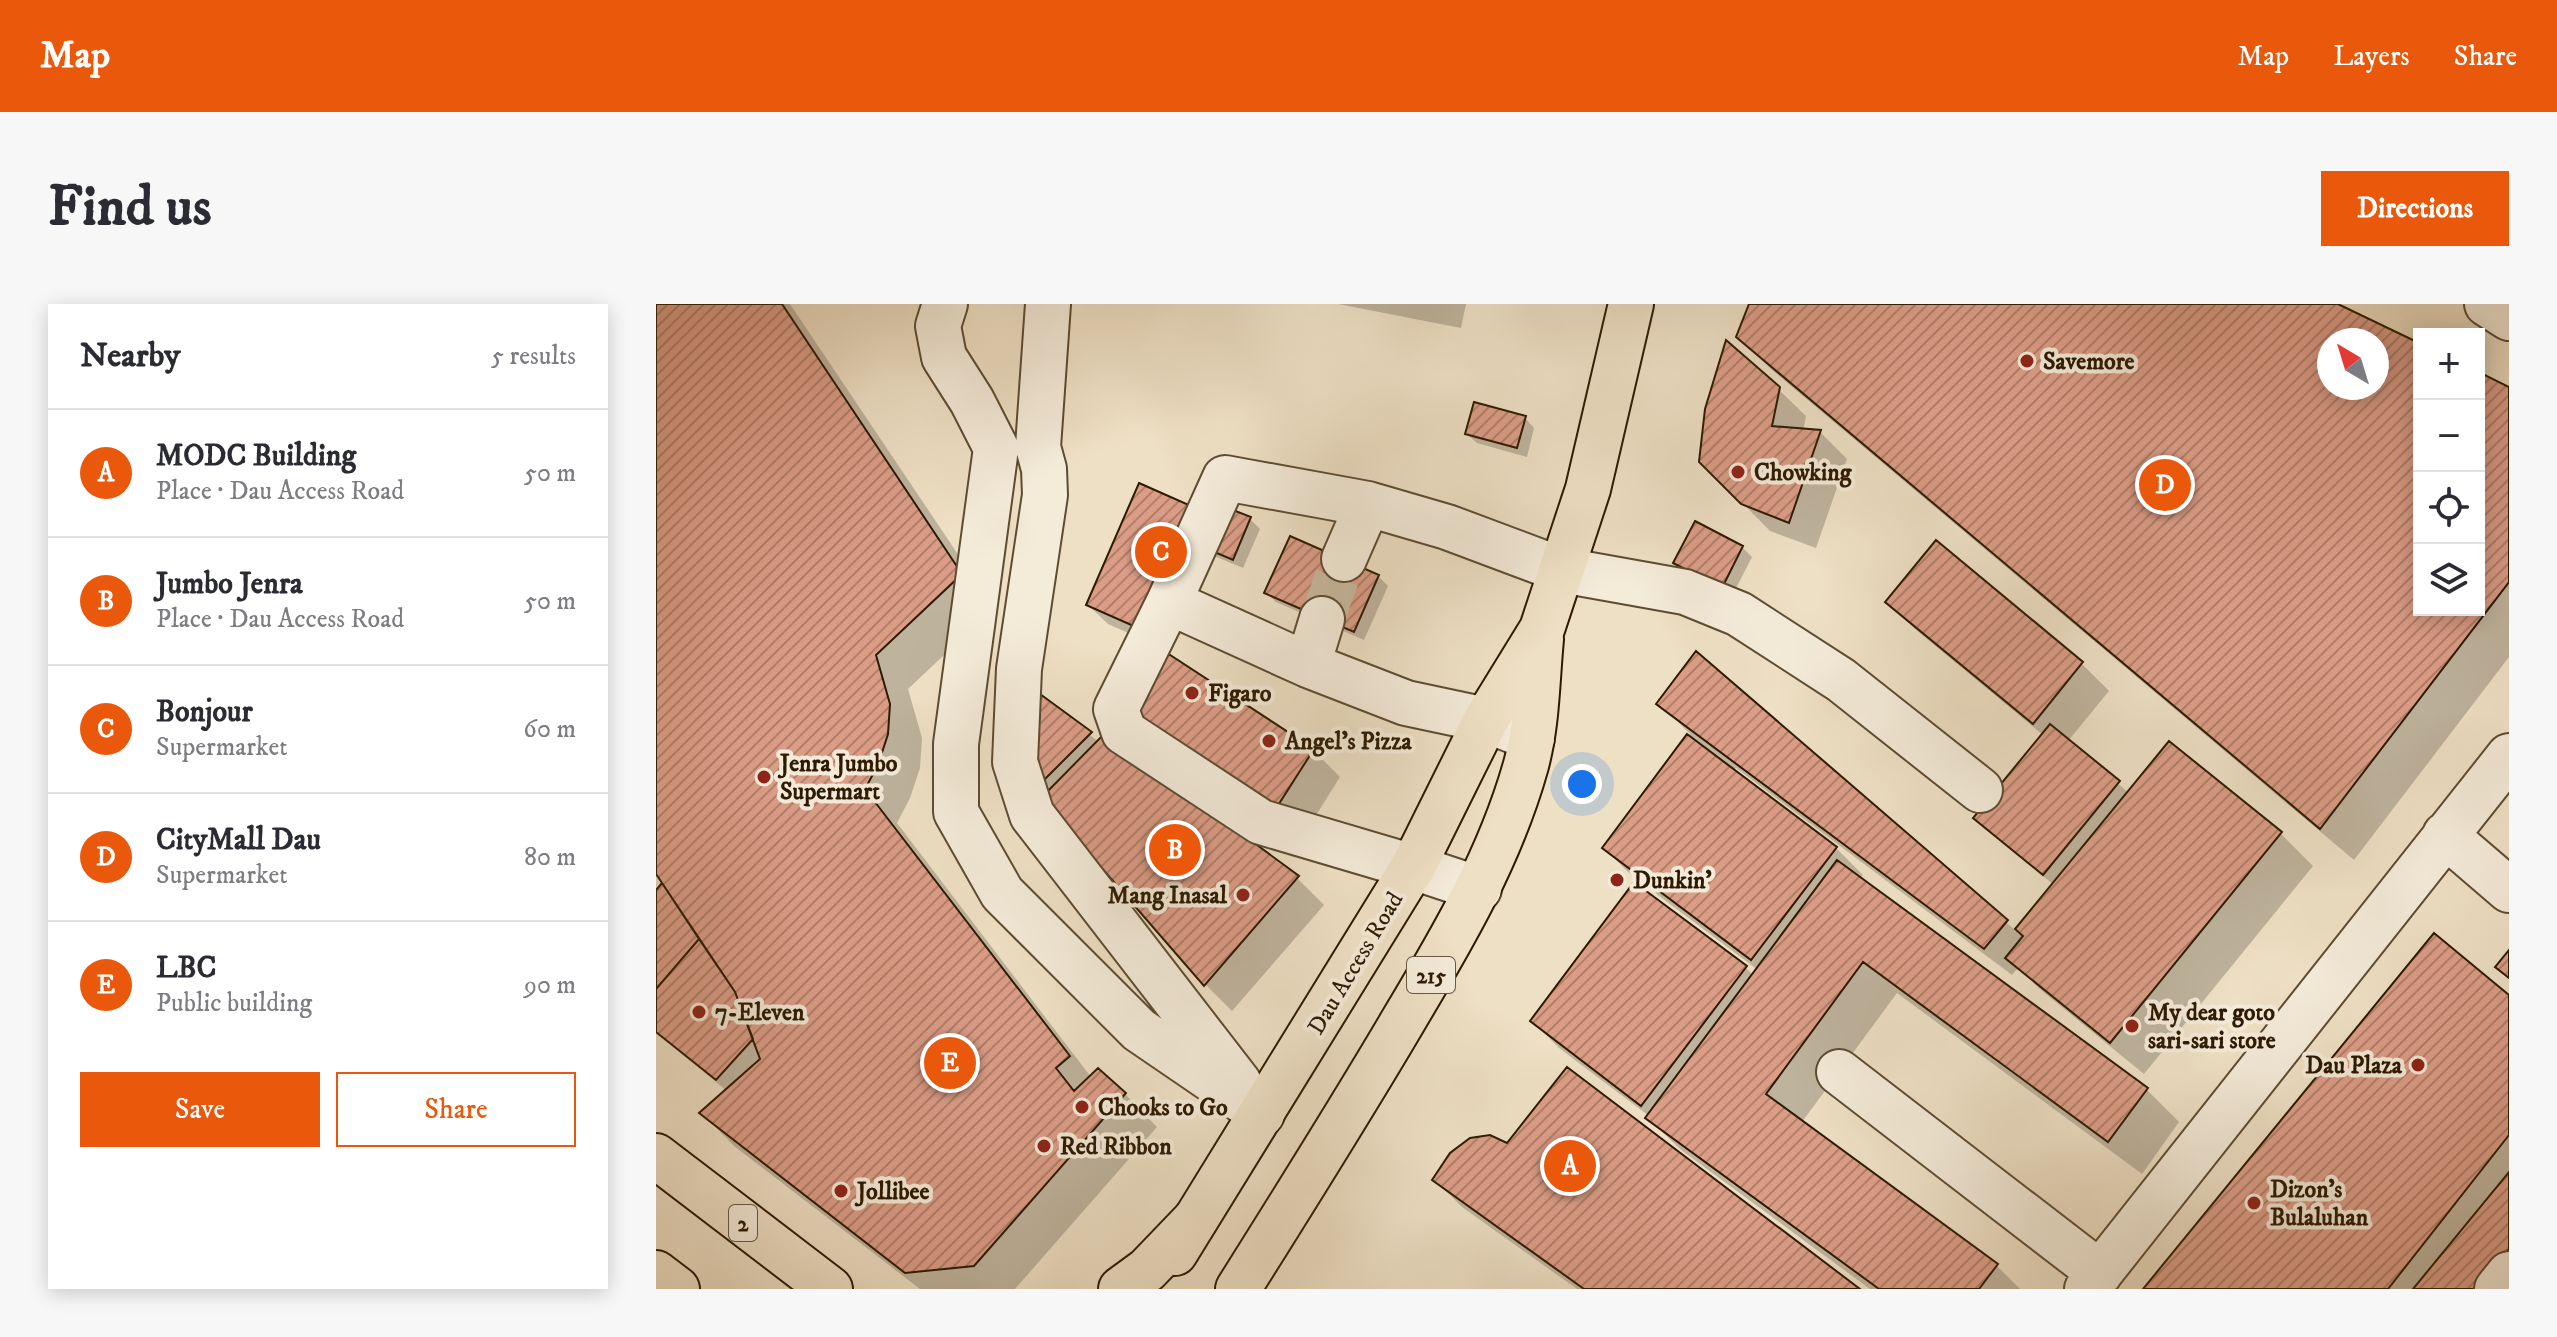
<!DOCTYPE html>
<html lang="en">
<head>
<meta charset="utf-8">
<style>
  :root { --surface:#fff; --page:#f7f7f7; --text:#2b2b33; --muted:#7c7c81; --line:#e1e1e2; --accent:#ea580c }
  body { margin:0; font-family:"IM FELL DW Pica",serif; background:var(--page); color:var(--text) }
  .controls { position:absolute; right:24px; top:24px; display:grid; overflow:hidden; border-radius:0px; box-shadow:0 4px 20px #0003 }
  .controls button { width:72px; height:72px; display:grid; place-items:center; padding:0; border:0; border-bottom:2px solid var(--line); background:var(--surface); color:var(--text); font:40px sans-serif }
  .compass { position:absolute; left:1661px; top:24px; width:72px; height:72px; border-radius:50%; background:var(--surface); box-shadow:0 4px 20px #0003; rotate:322deg }
  .you { position:absolute; left:926px; top:480px; width:28px; height:28px; margin:-20px; border:6px solid #fff; border-radius:50%; background:#1a73e8; box-shadow:0 0 0 12px #1a73e833 }
  .badge { display:grid; place-items:center; width:52px; height:52px; border-radius:50%; background:var(--accent); color:#fff; font-size:26px; font-weight:700 }
  .pin { position:absolute; translate:-50% -50%; border:4px solid #fff; box-shadow:0 2px 8px #0006 }
  .list { margin:0; padding:0; list-style:none }
  h2 { display:flex; justify-content:space-between; align-items:center; height:104px; margin:0; padding:0 32px; font-size:34px }
  h2 small { font-size:26px; font-weight:400; color:var(--muted) }
  .list li { display:grid; grid-template-columns:52px 1fr auto; gap:24px; align-items:center; box-sizing:border-box; height:128px; padding:0 32px; border-top:2px solid var(--line) }
  .list b { display:block; font-size:30px; white-space:nowrap }
  .list p { margin:0; font-size:26px; white-space:nowrap; color:var(--muted) }
  .list em { font-size:26px; font-style:normal; color:var(--muted) }
  .actions { display:flex; gap:16px; padding:24px 32px }
  .actions a { flex:1; padding:18px 0; border:2px solid var(--accent); border-radius:0px; text-align:center; font-size:28px; color:var(--accent) }
  .actions .main { background:var(--accent); color:#fff }
  .icon { flex:none; width:44px; height:44px; fill:none; stroke:currentColor; stroke-width:2; stroke-linecap:round; stroke-linejoin:round }
  .map { position:relative; flex:none; width:1853px; height:985px; overflow:hidden; border-radius:0px }
  header { display:flex; align-items:center; gap:48px; box-sizing:border-box; height:112px; padding:0 40px; background:var(--accent); color:#fff }
  header strong { font-size:38px }
  nav { display:flex; gap:44px; margin-inline-start:auto; font-size:28px }
  .intro { display:flex; align-items:center; justify-content:space-between; box-sizing:border-box; height:192px; padding:0 48px }
  h1 { margin:0; font-size:56px }
  .button { padding:20px 36px; border-radius:0px; background:var(--accent); color:#fff; font-size:28px; font-weight:700 }
  main { display:flex; gap:48px; padding:0 48px }
  aside { flex:1; background:var(--surface); border-radius:0px; box-shadow:0 4px 20px #0003 }
  .map>svg:first-child { display:block }
</style>
</head>
<body>
<header>
<strong>Map</strong>
<nav><a>Map</a><a>Layers</a><a>Share</a></nav>
</header>
<div class="intro"><h1>Find us</h1><a class="button">Directions</a></div>
<main>
<aside>
<h2>Nearby<small>5 results</small></h2>
<ul class="list">
<li><span class="badge">A</span><div><b>MODC Building</b><p>Place · Dau Access Road</p></div><em>50 m</em></li>
<li><span class="badge">B</span><div><b>Jumbo Jenra</b><p>Place · Dau Access Road</p></div><em>50 m</em></li>
<li><span class="badge">C</span><div><b>Bonjour</b><p>Supermarket</p></div><em>60 m</em></li>
<li><span class="badge">D</span><div><b>CityMall Dau</b><p>Supermarket</p></div><em>80 m</em></li>
<li><span class="badge">E</span><div><b>LBC</b><p>Public building</p></div><em>90 m</em></li>
</ul>
<div class="actions"><a class="main">Save</a><a>Share</a></div>
</aside>
<div class="map">
<svg width="1853" height="985" viewBox="0 0 1853 985">
  <defs>
    <pattern id="building-hatch" width="6" height="6" patternUnits="userSpaceOnUse" patternTransform="scale(2)"><rect width="6" height="6" fill="#dc9d87"/><path d="M-1 1l2-2M0 6l6-6M5 7l2-2" fill="none" stroke="#b37f6c"/></pattern>
  </defs>
  <rect width="100%" height="100%" fill="#eee0c5"/>
  <filter id="stains"><feTurbulence type="fractalNoise" baseFrequency=".0025" numOctaves="4"/><feColorMatrix values="0 0 0 0 .2 0 0 0 0 .09 0 0 0 0 .02 0 0 0 .5 -.17"/></filter>
  <radialGradient id="worn" r=".72"><stop offset=".6" stop-color="#630" stop-opacity="0"/><stop offset="1" stop-color="#630" stop-opacity=".3"/></radialGradient>
  <path fill="#0003" fill-rule="evenodd" d="M 0,0 L 134,0 L 338,304 L 252,385 L 266,434 L 264,464 L 254,494 L 241,519 L 435,773 L 469,790 L 501,823 L 359,985 L 264,985 L 78,842 L 46,809 L 71,787 L 0,729 L 0,589 L 6,582 L 13,588 L 0,566 Z
    M 682,0 L 810,0 L 805,24 Z
    M 1095,0 L 1677,0 L 1763,41 L 1763,306 L 1823,306 L 1823,70 L 1853,85 L 1853,353 L 1698,556 L 1115,65 L 1082,32 ZM 1673,36 L 1721,36 L 1721,84 L 1673,84 Z
    M 1122,85 L 1150,112 L 1147,127 L 1164,128 L 1191,155 L 1160,244 L 1114,227 L 1045,157 Z
    M 869,114 L 878,124 L 871,153 L 821,139 L 811,130 Z
    M 543,208 L 594,215 L 604,225 L 587,264 L 553,250 L 511,346 L 452,320 L 432,301 Z
    M 1280,239 L 1426,360 L 1453,387 L 1412,437 L 1473,489 L 1624,529 L 1657,562 L 1488,770 L 1385,686 L 1362,664 L 1356,671 L 1080,464 L 1077,467 L 1180,544 L 1207,571 L 1204,575 L 1491,786 L 1523,818 L 1486,870 L 1241,689 L 1146,818 L 1340,961 L 1364,985 L 1214,985 L 1025,846 L 992,814 L 993,812 L 903,744 L 876,717 L 1090,664 L 1097,671 L 1102,666 L 975,571 L 948,544 L 1034,430 L 1003,399 L 1040,349 L 1360,627 L 1398,581 L 1339,533 L 1320,514 L 1387,431 L 1259,325 L 1232,298 Z
    M 1086,243 L 1096,253 L 1076,292 L 1029,268 L 1020,258 Z
    M 722,272 L 732,282 L 708,336 L 620,298 L 611,289 Z
    M 384,393 L 443,438 L 641,574 L 668,601 L 576,707 L 549,680 L 378,487 Z
    M 495,434 L 657,446 L 684,473 L 647,532 Z
    M 1853,694 L 1853,985 L 1490,985 Z
    M 779,876 L 1201,985 L 921,985 L 806,903 Z"/>
  <path fill="url(#building-hatch)" stroke="#2d1a01" stroke-width="2" fill-rule="evenodd" d="M 0,0 L 126,0 L 306,270 L 220,351 L 234,400 L 232,430 L 222,461 L 209,485 L 414,752 L 400,764 L 418,787 L 442,764 L 470,789 L 318,962 L 249,969 L 43,809 L 104,755 L 79,688 L 0,570 Z
    M 1093,0 L 1682,0 L 1763,39 L 1763,306 L 1823,306 L 1823,68 L 1853,83 L 1853,278 L 1664,525 L 1080,33 ZM 1673,36 L 1721,36 L 1721,84 L 1673,84 Z
    M 1070,36 L 1124,83 L 1116,122 L 1165,126 L 1133,219 L 1085,200 L 1043,158 L 1049,105 Z
    M 818,98 L 870,112 L 861,144 L 809,130 Z
    M 483,179 L 544,206 L 491,328 L 430,301 Z
    M 559,199 L 595,213 L 577,256 L 542,241 Z
    M 1039,217 L 1087,242 L 1066,284 L 1017,259 Z
    M 634,232 L 723,271 L 698,328 L 608,289 Z
    M 1280,236 L 1427,358 L 1377,420 L 1229,298 Z
    M 505,345 L 658,445 L 619,506 L 465,408 Z
    M 1040,347 L 1352,616 L 1328,645 L 1000,400 Z
    M 384,390 L 436,428 L 376,488 Z
    M 1394,420 L 1464,477 L 1387,571 L 1317,514 Z
    M 449,429 L 643,572 L 548,682 L 385,494 Z
    M 1031,430 L 1181,543 L 1095,656 L 946,544 Z
    M 1513,437 L 1626,528 L 1454,739 L 1349,654 L 1367,632 L 1359,625 Z
    M 1181,556 L 1492,784 L 1452,838 L 1207,658 L 1110,790 L 1342,960 L 1323,985 L 1223,985 L 989,814 Z
    M 978,578 L 1091,662 L 985,802 L 874,717 Z
    M 6,579 L 43,635 L 0,685 L 0,586 Z
    M 1778,629 L 1853,691 L 1853,831 L 1732,985 L 1487,985 Z
    M 43,635 L 79,688 L 97,735 L 60,776 L 0,728 L 0,685 Z
    M 1853,646 L 1853,674 L 1839,663 Z
    M 911,763 L 1204,985 L 928,985 L 776,876 L 794,849 L 814,834 L 834,831 L 851,839 Z
    M 1853,868 L 1853,945 L 1820,985 L 1757,985 Z"/>
  <g fill="none" stroke-linecap="round" stroke-linejoin="round">
    <path stroke="#c7b89e" stroke-width="44" stroke-dasharray="44 22" stroke-linecap="butt" d="M 666,315 L 688,255"/>
    <g stroke="#5d4c32" stroke-width="48">
      <path id="minor" d="M 289,0 L 282,22 L 288,53 L 316,97 L 340,144 L 300,440 L 300,508 L 346,589 L 483,726 L 606,810
        M 392,0 L 382,143 L 388,165 L 389,191 L 363,365 L 359,458 L 376,511 L 583,779
        M 1831,0 L 1853,14
        M 712,200 L 569,174 L 513,298 L 460,405 L 468,428 L 605,518 L 757,563 L 823,585
        M 688,255 L 712,200 L 791,223 L 906,266 L 1029,288 L 1083,310 L 1185,376 L 1324,486
        M 513,298 L 652,361
        M 666,315 L 652,361 L 750,399 L 830,416 L 876,434
        M 1789,531 L 1853,586
        M 1183,768 L 1444,969
        M 1431,985 L 1853,452
        M 1841,985 L 1853,970"/>
    </g>
    <g stroke="#2d1a01" stroke-width="48">
      <path id="major" d="M 519,949 L 757,563 L 830,416 L 886,325 L 932,185 L 975,0
        M 582,985 C 638,896 694,807 747,717 C 796,635 844,554 870,461 C 881,421 881,377 885,335"/>
    </g>
    <g stroke="#2d1a01" stroke-width="48">
      <path id="highway" d="M 0,852 L 174,985
        M 0,969 L 21,985
        M 465,985 L 491,966 L 539,916"/>
    </g>
    <use href="#minor" stroke="#f4ebd9" stroke-width="44"/>
    <use href="#major" stroke="#eee0c5" stroke-width="44"/>
    <use href="#highway" stroke="#eee0c5" stroke-width="44"/>
  </g>
  <g fill="#8f2418" stroke="#f4ebd9" stroke-width="3">
    <circle cx="1371" cy="57" r="8"/>
    <circle cx="1082" cy="168" r="8"/>
    <circle cx="536" cy="389" r="8"/>
    <circle cx="613" cy="437" r="8"/>
    <circle cx="108" cy="473" r="8"/>
    <circle cx="961" cy="576" r="8"/>
    <circle cx="587" cy="591" r="8"/>
    <circle cx="43" cy="708" r="8"/>
    <circle cx="1476" cy="722" r="8"/>
    <circle cx="1762" cy="761" r="8"/>
    <circle cx="426" cy="803" r="8"/>
    <circle cx="388" cy="842" r="8"/>
    <circle cx="185" cy="887" r="8"/>
    <circle cx="1598" cy="899" r="8"/>
  </g>
  <g text-anchor="middle" stroke-width="8" stroke-linejoin="round" paint-order="stroke">
    <g fill="#f4ebd9" stroke="#695942" stroke-width="2">
      <rect x="751" y="653" width="48" height="36" rx="6"/>
      <rect x="73" y="901" width="28" height="36" rx="6"/>
    </g>
    <g font-size="22" font-weight="bold" fill="#2d1a01">
      <text x="775" y="679">215</text>
      <text x="87" y="927">2</text>
    </g>
    <g font-size="24" font-weight="bold" fill="#2d1a01" stroke="#f4ebd9" text-anchor="start">
      <text x="1387" y="65">Savemore</text>
      <text x="1098" y="176">Chowking</text>
      <text x="552" y="397">Figaro</text>
      <text x="629" y="445">Angel's Pizza</text>
      <text x="124" y="467">Jenra Jumbo<tspan x="124" dy="28">Supermart</tspan></text>
      <text x="977" y="584">Dunkin'</text>
      <text x="571" y="599" text-anchor="end">Mang Inasal</text>
      <text x="59" y="716">7-Eleven</text>
      <text x="1492" y="716">My dear goto<tspan x="1492" dy="28">sari-sari store</tspan></text>
      <text x="1746" y="769" text-anchor="end">Dau Plaza</text>
      <text x="442" y="811">Chooks to Go</text>
      <text x="404" y="850">Red Ribbon</text>
      <text x="1614" y="893">Dizon's<tspan x="1614" dy="28">Bulaluhan</tspan></text>
      <text x="201" y="895">Jollibee</text>
    </g>
    <g font-size="24" fill="#2d1a01" stroke="#f4ebd9">
      <text transform="translate(699 659) rotate(-59)" y="8">Dau Access Road</text>
    </g>
  </g>
  <rect width="100%" height="100%" filter="url(#stains)"/>
  <rect width="100%" height="100%" fill="url(#worn)"/>
</svg>
<div class="controls">
<button>+</button>
<button>−</button>
<button><svg class="icon" aria-label="locate" viewBox="0 0 24 24"><circle cx="12" cy="12" r="6"/><path d="M12 2v4M12 18v4M2 12h4M18 12h4"/></svg></button>
<button><svg class="icon" aria-label="layers" viewBox="0 0 24 24"><path d="M12 4l9 5-9 5-9-5zM3 14l9 5 9-5"/></svg></button>
</div>
<svg class="compass" viewBox="-18 -18 36 36"><path d="M0-13l5 13h-10z" fill="#e53935"/><path d="M0 13l5-13h-10z" fill="#7c7c81"/></svg>
<div class="you"></div>
<div class="pin badge" style="left:914px;top:862px">A</div>
<div class="pin badge" style="left:519px;top:546px">B</div>
<div class="pin badge" style="left:505px;top:248px">C</div>
<div class="pin badge" style="left:1509px;top:181px">D</div>
<div class="pin badge" style="left:294px;top:759px">E</div>
</div>
</main>
</body>
</html>
